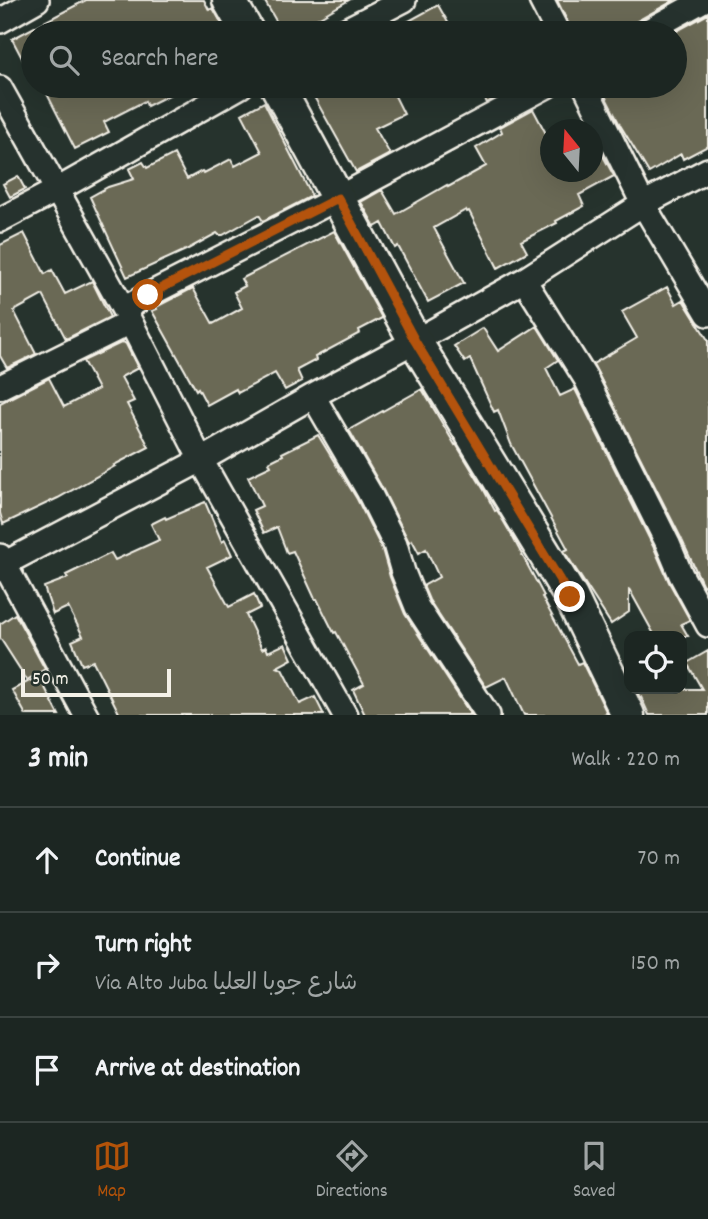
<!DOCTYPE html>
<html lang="en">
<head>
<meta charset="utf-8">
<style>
  :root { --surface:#1c2622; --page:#29322f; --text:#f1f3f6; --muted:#a0a5a5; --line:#3a4340; --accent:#b45309 }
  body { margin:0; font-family:Dekko,"Playpen Sans Arabic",sans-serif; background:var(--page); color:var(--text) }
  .controls { position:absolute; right:21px; bottom:21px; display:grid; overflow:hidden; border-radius:14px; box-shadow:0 7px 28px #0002 }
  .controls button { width:63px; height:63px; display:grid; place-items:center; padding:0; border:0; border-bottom:2px solid var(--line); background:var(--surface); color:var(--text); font:35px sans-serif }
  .compass { position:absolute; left:540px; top:119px; width:63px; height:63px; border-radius:50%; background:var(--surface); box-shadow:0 7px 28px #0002; rotate:342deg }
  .scale { position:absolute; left:21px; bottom:18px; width:150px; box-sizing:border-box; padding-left:7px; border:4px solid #f4f1e8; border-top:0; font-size:19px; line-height:24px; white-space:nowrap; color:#f4f1e8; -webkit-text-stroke:5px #26332d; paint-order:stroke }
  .stop { position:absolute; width:21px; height:21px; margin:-16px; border:5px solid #b45309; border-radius:50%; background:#fff }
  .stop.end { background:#b45309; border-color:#fff; box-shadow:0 2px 7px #0008 }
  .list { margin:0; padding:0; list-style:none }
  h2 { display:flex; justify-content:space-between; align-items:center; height:91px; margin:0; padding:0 28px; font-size:30px }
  h2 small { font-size:23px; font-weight:400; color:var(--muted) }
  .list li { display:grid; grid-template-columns:46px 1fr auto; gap:21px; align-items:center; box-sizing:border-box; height:105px; padding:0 28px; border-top:2px solid var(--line) }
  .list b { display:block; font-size:26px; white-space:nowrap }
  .list p { margin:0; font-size:23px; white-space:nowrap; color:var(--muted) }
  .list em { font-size:23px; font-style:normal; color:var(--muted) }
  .icon { flex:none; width:38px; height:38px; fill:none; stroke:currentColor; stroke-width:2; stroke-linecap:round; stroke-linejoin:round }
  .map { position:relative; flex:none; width:708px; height:715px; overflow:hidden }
  .search { position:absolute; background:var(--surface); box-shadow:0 7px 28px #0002; left:21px; right:21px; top:21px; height:77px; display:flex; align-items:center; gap:18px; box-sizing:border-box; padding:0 24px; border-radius:38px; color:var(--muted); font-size:26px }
  .sheet { height:406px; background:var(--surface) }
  nav { display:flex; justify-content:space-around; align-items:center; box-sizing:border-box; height:98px; border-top:2px solid var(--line); background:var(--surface); font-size:19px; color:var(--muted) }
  nav a { display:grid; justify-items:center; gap:4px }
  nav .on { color:var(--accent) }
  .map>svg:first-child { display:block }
</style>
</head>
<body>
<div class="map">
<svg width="708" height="715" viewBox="0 0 708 715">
  <rect width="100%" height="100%" fill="#26332d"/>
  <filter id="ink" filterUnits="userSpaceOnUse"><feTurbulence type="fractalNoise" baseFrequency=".0143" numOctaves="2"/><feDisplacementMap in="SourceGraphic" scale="14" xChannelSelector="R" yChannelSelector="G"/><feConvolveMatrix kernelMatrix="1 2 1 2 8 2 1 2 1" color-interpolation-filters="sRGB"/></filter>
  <g filter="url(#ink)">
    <path fill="#6b6955" stroke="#f4f1e8" stroke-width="2" d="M 86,0 L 204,0 L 209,10 L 213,8 L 227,33 L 33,33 L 33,79 L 12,39 Z
      M 264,0 L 349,0 L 292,33 L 283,33 Z
      M 557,0 L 675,0 L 637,21 L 632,26 L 630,33 L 572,33 L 570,27 Z
      M 438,5 L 454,33 L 387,33 Z
      M 708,14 L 708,146 L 683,159 L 681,154 L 649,173 L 620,125 L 600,86 L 675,86 L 675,33 L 673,33 Z
      M 43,86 L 187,86 L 147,106 L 145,101 L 104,122 L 109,132 L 75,149 Z
      M 308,86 L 390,86 L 404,114 L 375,128 L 390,154 L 356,172 Z
      M 477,86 L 518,86 L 487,103 Z
      M 264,102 L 312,196 L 263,221 L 259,215 L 223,235 L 219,235 L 217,233 L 188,249 L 127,277 L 90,197 L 108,187 L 134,179 L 129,169 L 143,162 L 147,168 L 174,154 L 187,179 L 202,171 L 204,173 L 231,159 L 235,166 L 262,152 L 242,114 Z
      M 533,109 L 550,141 L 550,172 L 592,172 L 592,136 L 614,176 L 579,195 L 584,206 L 556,221 L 557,223 L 521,241 L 527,252 L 498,268 L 469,211 L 467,212 L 466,210 L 434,228 L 464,283 L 428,302 L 398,246 L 395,248 L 382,223 L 375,227 L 361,202 L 382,190 L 396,214 L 447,185 L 448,187 L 486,166 L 476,148 L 502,132 L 500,127 Z
      M 18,176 L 25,189 L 10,197 L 3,184 Z
      M 334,231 L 382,318 L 359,330 L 360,333 L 315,357 L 316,360 L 297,370 L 302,381 L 285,390 L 275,373 L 238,393 L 236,389 L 207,405 L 198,388 L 196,390 L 152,311 L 157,309 L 156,307 L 193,288 L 213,324 L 242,308 L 234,292 L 245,286 L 241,279 Z
      M 24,233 L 45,274 L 52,270 L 65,294 L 92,281 L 110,317 L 66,339 L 43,295 L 14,311 L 36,354 L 7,368 L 0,356 L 0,245 Z
      M 667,287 L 676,304 L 683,300 L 708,340 L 708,583 L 703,586 L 681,538 L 593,364 L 637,338 L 622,312 Z
      M 537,326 L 558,360 L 546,368 L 560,396 L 575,389 L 655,550 L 669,582 L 690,620 L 681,624 L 688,636 L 655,636 L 629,589 L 629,612 L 611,624 L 564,551 L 568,549 L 511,444 L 498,410 L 494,412 L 470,359 L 465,362 L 454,346 L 483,328 L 498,351 Z
      M 123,342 L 126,344 L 138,368 L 121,377 L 134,401 L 127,404 L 149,447 L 114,465 L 115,466 L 58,498 L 3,524 L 0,513 L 0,403 L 49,378 L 64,407 L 98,389 L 83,361 Z
      M 422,389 L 455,445 L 456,444 L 484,490 L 495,511 L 497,510 L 511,534 L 544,596 L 542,597 L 578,664 L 582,662 L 607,713 L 603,715 L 524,715 L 506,677 L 486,687 L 429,600 L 423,586 L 439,577 L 426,549 L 419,553 L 412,540 L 409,542 L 381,486 L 349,430 Z
      M 318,435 L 357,499 L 382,549 L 390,577 L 405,614 L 471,715 L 365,715 L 353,690 L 364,684 L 336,632 L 334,633 L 317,599 L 315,599 L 293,551 L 287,553 L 277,527 L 264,533 L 253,510 L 262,506 L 248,477 L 271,466 L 269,462 L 283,455 L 282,453 Z
      M 205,502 L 222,542 L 225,540 L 232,555 L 207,567 L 229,607 L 254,594 L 260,608 L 246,615 L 262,649 L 266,647 L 268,652 L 285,644 L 292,659 L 277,667 L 282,669 L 300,704 L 315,697 L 324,715 L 120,715 L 93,661 L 82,665 L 72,641 L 83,636 L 68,607 L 53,614 L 44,587 L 68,578 L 66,575 L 111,553 L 115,560 L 159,540 L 151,524 L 165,517 L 166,519 Z
      M 15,614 L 45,669 L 27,680 L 0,638 L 0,624 Z
      M 708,651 L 708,715 L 649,715 L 641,697 L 640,698 L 636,689 L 702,689 L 687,663 Z
      M 39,676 L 59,715 L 26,715 L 12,690 Z"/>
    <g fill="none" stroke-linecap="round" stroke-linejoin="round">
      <g stroke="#f4f1e8" stroke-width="28">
        <path id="street" d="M 541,0 L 558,33
          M 0,21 L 37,0
          M 340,33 L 404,0
          M 644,33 L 704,0
          M 585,86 L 643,204 L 708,314
          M 0,88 L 130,321 L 201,460 L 345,715
          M 0,220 L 57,190 L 241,86
          M 524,280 L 586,379 L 668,544 L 681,575 L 708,625
          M 124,309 L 148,295 L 338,198 L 547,86
          M 0,387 L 117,329 L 130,321
          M 313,396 L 369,492 L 395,544 L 403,572 L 417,607 L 488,715
          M 0,556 L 86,715
          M 0,566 L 201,460 L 313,396 L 415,341 L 524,280 L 643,204 L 708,170"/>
      </g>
      <g stroke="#f4f1e8" stroke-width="37">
        <path id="secondary" d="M 229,0 L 248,33
          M 277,86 L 415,341 L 571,597 L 628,715"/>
      </g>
      <use href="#street" stroke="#26332d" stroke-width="23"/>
      <use href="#secondary" stroke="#26332d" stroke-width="32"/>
    </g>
  </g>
  <g fill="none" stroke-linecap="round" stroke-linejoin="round" filter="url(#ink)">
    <path stroke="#b45309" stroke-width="9" d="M 148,295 L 338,198 L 415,341 L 570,597"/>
  </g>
</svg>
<div class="controls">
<button><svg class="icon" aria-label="locate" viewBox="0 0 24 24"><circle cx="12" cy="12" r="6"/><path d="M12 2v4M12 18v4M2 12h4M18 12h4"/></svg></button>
</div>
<svg class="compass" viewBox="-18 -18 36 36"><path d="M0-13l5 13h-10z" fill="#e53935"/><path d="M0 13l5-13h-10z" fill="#a0a5a5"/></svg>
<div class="scale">50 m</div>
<div class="stop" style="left:148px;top:295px"></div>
<div class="stop end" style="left:570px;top:597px"></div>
<div class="search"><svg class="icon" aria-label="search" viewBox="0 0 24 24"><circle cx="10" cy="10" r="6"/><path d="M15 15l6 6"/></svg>Search here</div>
</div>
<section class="sheet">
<h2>3 min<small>Walk · 220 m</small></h2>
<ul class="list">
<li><svg class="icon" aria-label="ahead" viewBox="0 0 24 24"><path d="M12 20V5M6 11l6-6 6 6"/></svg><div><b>Continue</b></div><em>70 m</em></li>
<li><svg class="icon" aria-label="right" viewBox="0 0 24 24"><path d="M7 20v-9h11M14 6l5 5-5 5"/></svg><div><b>Turn right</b><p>Via Alto Juba شارع جوبا العليا</p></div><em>150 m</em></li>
<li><svg class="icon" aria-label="arrive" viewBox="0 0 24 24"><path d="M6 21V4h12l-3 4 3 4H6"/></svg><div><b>Arrive at destination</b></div></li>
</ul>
</section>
<nav>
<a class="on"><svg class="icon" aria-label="map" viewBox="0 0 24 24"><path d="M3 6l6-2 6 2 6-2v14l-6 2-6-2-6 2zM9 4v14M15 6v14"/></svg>Map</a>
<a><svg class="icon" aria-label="directions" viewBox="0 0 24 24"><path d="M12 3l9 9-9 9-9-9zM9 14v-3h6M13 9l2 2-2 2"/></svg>Directions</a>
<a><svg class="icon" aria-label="saved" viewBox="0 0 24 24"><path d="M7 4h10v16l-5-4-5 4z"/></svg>Saved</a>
</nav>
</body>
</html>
